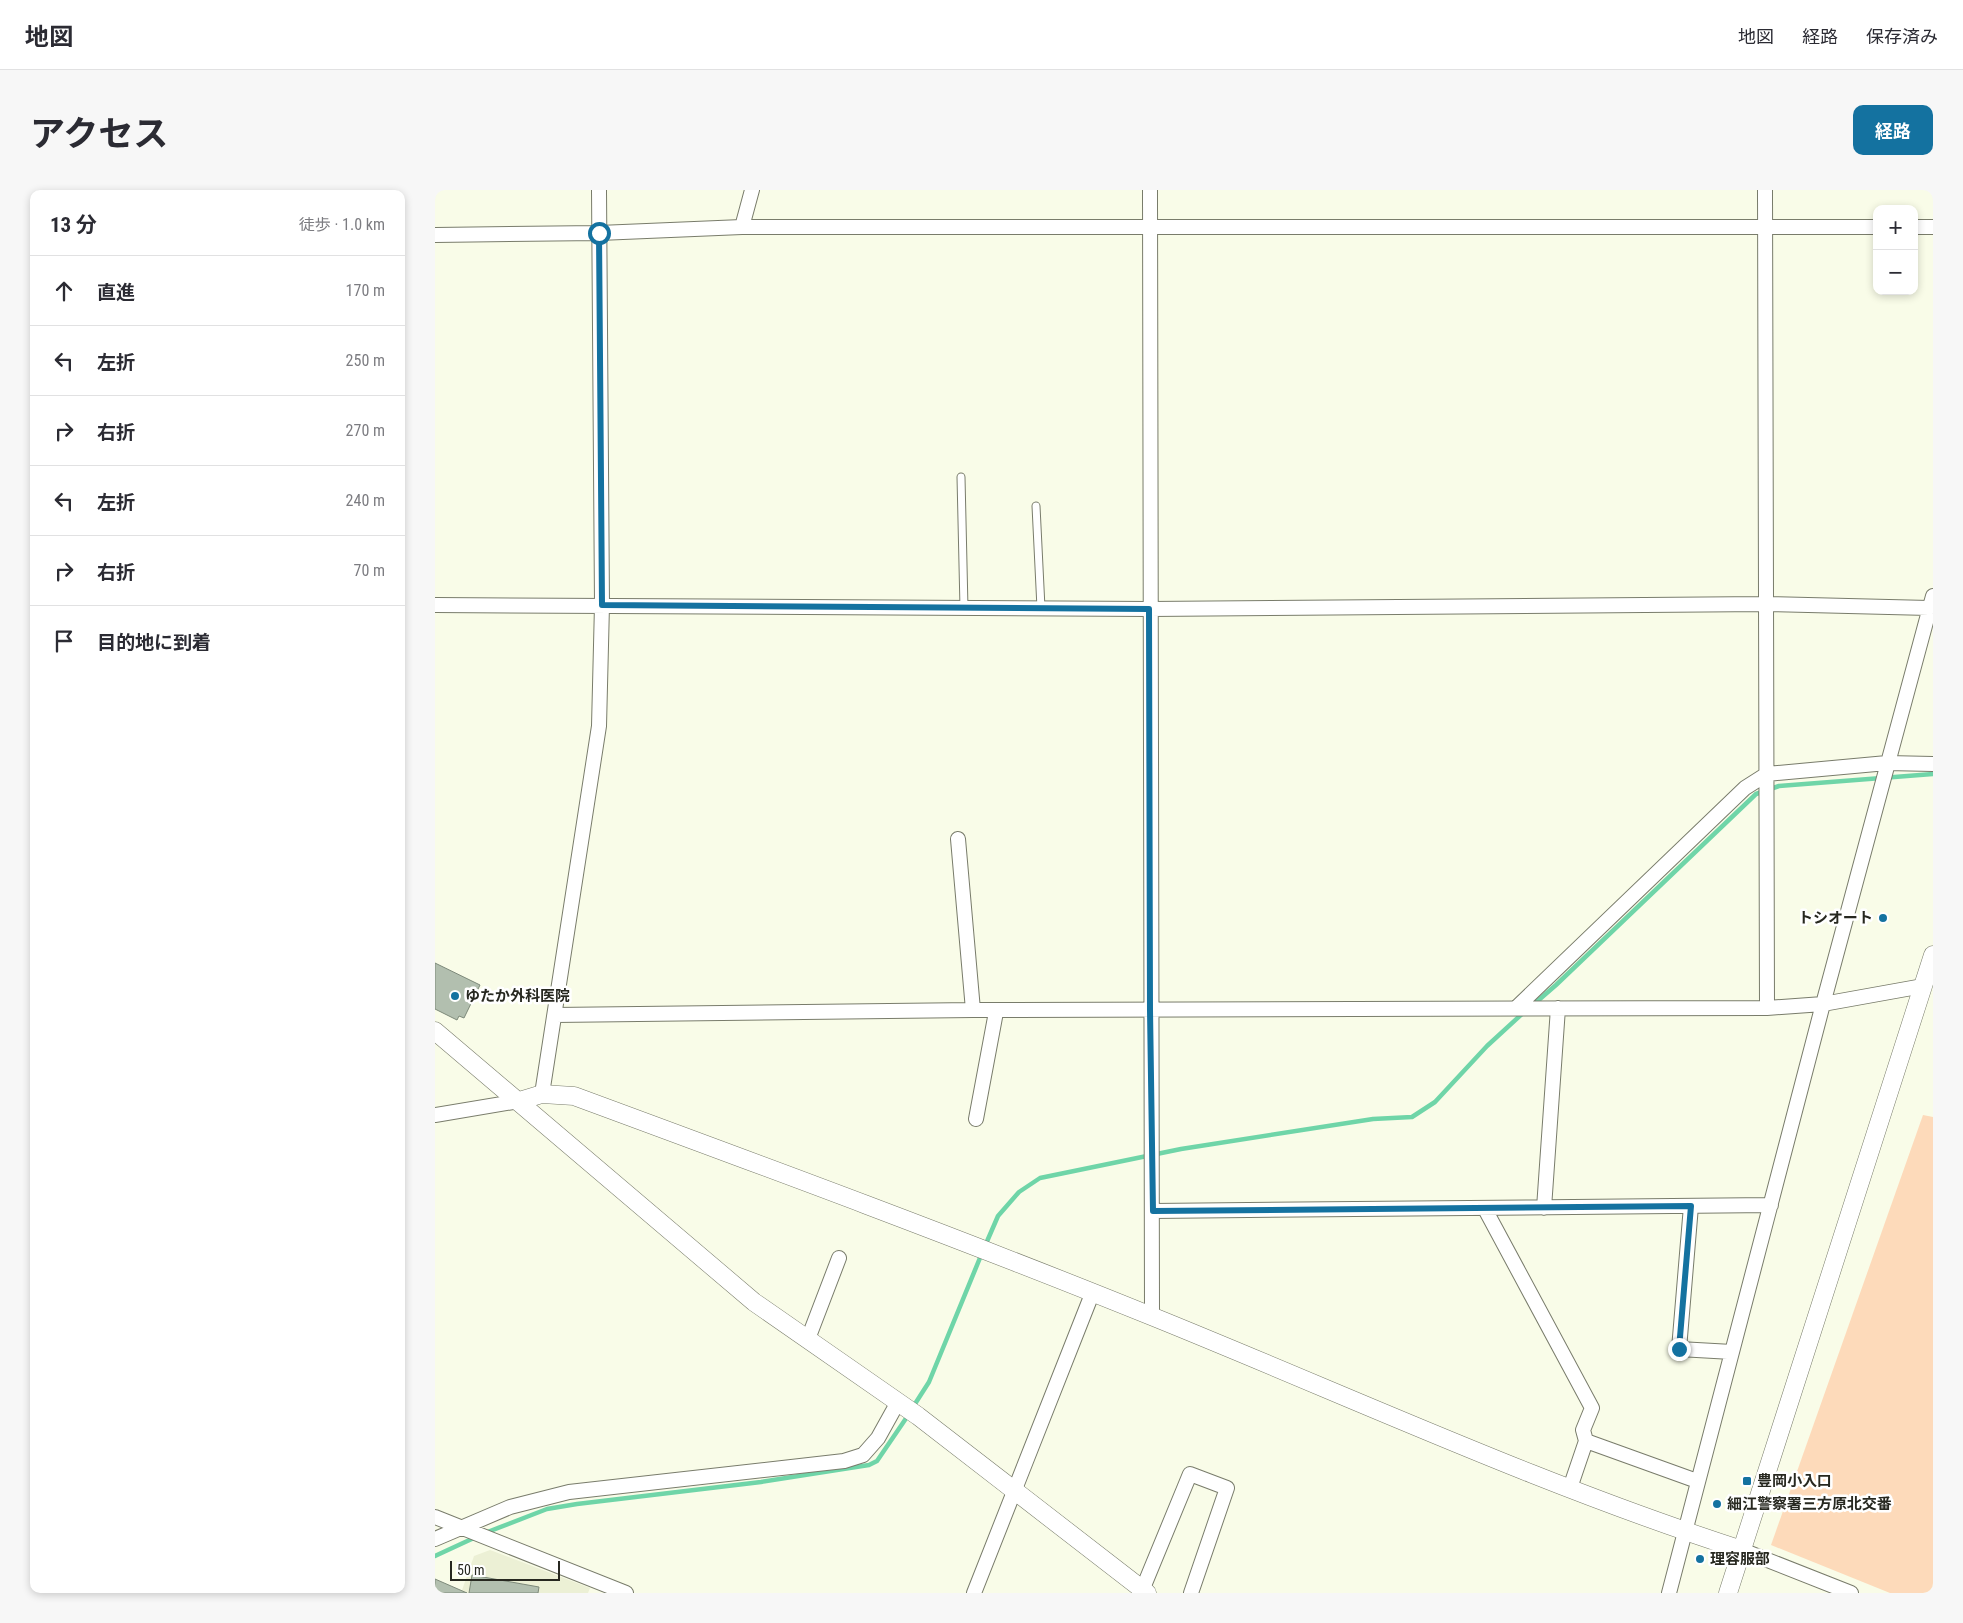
<!DOCTYPE html>
<html lang="ja">
<head>
<meta charset="utf-8">
<style>
  :root { --surface:#fff; --page:#f7f7f7; --text:#2b2b33; --muted:#7c7c81; --line:#e1e1e2; --accent:#1472a0 }
  body { margin:0; font-family:"Roboto Condensed","Noto Sans JP",sans-serif; background:var(--page); color:var(--text) }
  .controls { position:absolute; right:15px; top:15px; display:grid; overflow:hidden; border-radius:10px; box-shadow:0 2px 8px #0003 }
  .controls button { width:45px; height:45px; display:grid; place-items:center; padding:0; border:0; border-bottom:1px solid var(--line); background:var(--surface); color:var(--text); font:25px sans-serif }
  .scale { position:absolute; left:15px; bottom:12px; width:110px; box-sizing:border-box; padding-left:5px; border:2px solid #272820; border-top:0; font-size:14px; line-height:18px; white-space:nowrap; color:#272820; -webkit-text-stroke:4px #fff; paint-order:stroke }
  .stop { position:absolute; width:15px; height:15px; margin:-11px; border:4px solid #1472a0; border-radius:50%; background:#fff }
  .stop.end { background:#1472a0; border-color:#fff; box-shadow:0 1px 5px #0008 }
  .list { margin:0; padding:0; list-style:none }
  h2 { display:flex; justify-content:space-between; align-items:center; height:65px; margin:0; padding:0 20px; font-size:21px }
  h2 small { font-size:16px; font-weight:400; color:var(--muted) }
  .list li { display:grid; grid-template-columns:32px 1fr auto; gap:15px; align-items:center; box-sizing:border-box; height:70px; padding:0 20px; border-top:1px solid var(--line) }
  .list b { display:block; font-size:19px; white-space:nowrap }
  .list em { font-size:16px; font-style:normal; color:var(--muted) }
  .icon { flex:none; width:28px; height:28px; fill:none; stroke:currentColor; stroke-width:2; stroke-linecap:round; stroke-linejoin:round }
  .map { position:relative; flex:none; width:1498px; height:1403px; overflow:hidden; border-radius:10px }
  header { display:flex; align-items:center; gap:30px; box-sizing:border-box; height:70px; padding:0 25px; background:var(--surface); border-bottom:1px solid var(--line) }
  header strong { font-size:24px }
  nav { display:flex; gap:28px; margin-inline-start:auto; font-size:18px }
  .intro { display:flex; align-items:center; justify-content:space-between; box-sizing:border-box; height:120px; padding:0 30px }
  h1 { margin:0; font-size:35px }
  .button { padding:12px 22px; border-radius:10px; background:var(--accent); color:#fff; font-size:18px; font-weight:700 }
  main { display:flex; gap:30px; padding:0 30px }
  aside { flex:1; background:var(--surface); border-radius:10px; box-shadow:0 2px 8px #0003 }
  .map>svg:first-child { display:block }
</style>
</head>
<body>
<header>
<strong>地図</strong>
<nav><a>地図</a><a>経路</a><a>保存済み</a></nav>
</header>
<div class="intro"><h1>アクセス</h1><a class="button">経路</a></div>
<main>
<aside>
<h2>13 分<small>徒歩 · 1.0 km</small></h2>
<ul class="list">
<li><svg class="icon" aria-label="ahead" viewBox="0 0 24 24"><path d="M12 20V5M6 11l6-6 6 6"/></svg><div><b>直進</b></div><em>170 m</em></li>
<li><svg class="icon" aria-label="left" viewBox="0 0 24 24"><path d="M17 20v-9H6M10 6l-5 5 5 5"/></svg><div><b>左折</b></div><em>250 m</em></li>
<li><svg class="icon" aria-label="right" viewBox="0 0 24 24"><path d="M7 20v-9h11M14 6l5 5-5 5"/></svg><div><b>右折</b></div><em>270 m</em></li>
<li><svg class="icon" aria-label="left" viewBox="0 0 24 24"><path d="M17 20v-9H6M10 6l-5 5 5 5"/></svg><div><b>左折</b></div><em>240 m</em></li>
<li><svg class="icon" aria-label="right" viewBox="0 0 24 24"><path d="M7 20v-9h11M14 6l5 5-5 5"/></svg><div><b>右折</b></div><em>70 m</em></li>
<li><svg class="icon" aria-label="arrive" viewBox="0 0 24 24"><path d="M6 21V4h12l-3 4 3 4H6"/></svg><div><b>目的地に到着</b></div></li>
</ul>
</aside>
<div class="map">
<svg width="1498" height="1403" viewBox="0 0 1498 1403">
  <rect width="100%" height="100%" fill="#f9fce8"/>
  <path fill="#ecf0d5" d="M 55,1360 L 155,1398 L 153,1403 L 26,1403 L 39,1366 Z"/>
  <path fill="#fddaba" d="M 1488,925 L 1498,927 L 1498,1403 L 1455,1403 L 1336,1355 Z"/>
  <g fill="none" stroke-linecap="round" stroke-linejoin="round">
    <path stroke="#6fd5a8" stroke-width="4.5" d="M 1098,815 L 1121,795 L 1321,604 L 1344,596 L 1498,584
      M 550,1056 L 563,1026 L 584,1002 L 605,988 L 746,959 L 938,929 L 977,927 L 1000,912 L 1052,856 L 1088,823
      M 478,1217 L 494,1192 L 547,1063
      M 50,1343 L 112,1319 L 142,1314 L 326,1292 L 434,1275 L 442,1271 L 474,1224
      M 0,1366 L 41,1347"/>
  </g>
  <path fill="#b2bfaf" stroke="#7d897a" d="M 0,773 L 45,795 L 29,828 L 24,826 L 22,830 L 0,819 Z
    M 37,1385 L 104,1397 L 103,1403 L 34,1403 Z
    M 0,1389 L 32,1403 L 0,1403 Z"/>
  <g fill="none" stroke-linecap="round" stroke-linejoin="round">
    <g stroke="#797c6b" stroke-width="9">
      <path id="service" d="M 526,287 L 529,418
        M 601,316 L 606,418"/>
    </g>
    <g stroke="#797c6b" stroke-width="16">
      <path id="minor" d="M 715,0 L 717,1126
        M 1330,0 L 1332,818
        M 307,37 L 317,0
        M 1479,37 L 1498,37
        M 0,45 L 164,43 L 307,37 L 1442,37
        M 0,415 L 715,419 L 1330,414 L 1494,418
        M 523,649 L 538,820
        M 1081,818 L 1310,598 L 1332,584 L 1452,573 L 1498,574
        M 120,825 L 538,820 L 1332,818 L 1388,814 L 1488,796
        M 107,904 L 164,536 L 167,415 L 164,0
        M 0,925 L 84,911
        M 541,929 L 561,822
        M 1256,1016 L 1244,1159 L 1297,1162
        M 1109,1018 L 1123,818
        M 1050,1019 L 1157,1218 L 1148,1240 L 1151,1251 L 1135,1298
        M 718,1021 L 1336,1015
        M 373,1149 L 404,1068
        M 1151,1251 L 1262,1291
        M 0,1327 L 191,1403
        M 0,1349 L 75,1317 L 134,1302 L 409,1271 L 428,1265 L 443,1248 L 463,1212
        M 1307,1360 L 1416,1403
        M 539,1403 L 657,1104
        M 706,1403 L 755,1284 L 792,1298 L 756,1403
        M 1234,1403 L 1388,814 L 1498,406"/>
    </g>
    <g stroke="#797c6b" stroke-width="19">
      <path id="tertiary" d="M 0,841 L 319,1112 L 483,1226 L 712,1403
        M 84,911 L 107,904 L 139,906 C 334,978 529,1050 721,1128 C 916,1207 1108,1296 1307,1360
        M 1293,1403 L 1498,765"/>
    </g>
    <use href="#service" stroke="#fff" stroke-width="7"/>
    <use href="#minor" stroke="#fff" stroke-width="14"/>
    <use href="#tertiary" stroke="#fff" stroke-width="18"/>
  </g>
  <g fill="none" stroke-linecap="round" stroke-linejoin="round">
    <path stroke="#1472a0" stroke-width="6" d="M 164,43 L 167,415 L 714,419 L 715,820 L 718,1021 L 1256,1016 L 1244,1159"/>
  </g>
  <g fill="#1472a0" stroke="#fff" stroke-width="2">
    <circle cx="1448" cy="728" r="5"/>
    <circle cx="20" cy="806" r="5"/>
    <rect x="1307" y="1286" width="10" height="10" rx="2.5"/>
    <circle cx="1282" cy="1314" r="5"/>
    <circle cx="1265" cy="1369" r="5"/>
  </g>
  <g text-anchor="middle" stroke-width="5" stroke-linejoin="round" paint-order="stroke">
    <g font-size="15" font-weight="bold" fill="#272820" stroke="#fff" text-anchor="start">
      <text x="1438" y="733" text-anchor="end">トシオート</text>
      <text x="30" y="811">ゆたか外科医院</text>
      <text x="1322" y="1296">豊岡小入口</text>
      <text x="1292" y="1319">細江警察署三方原北交番</text>
      <text x="1275" y="1374">理容服部</text>
    </g>
  </g>
</svg>
<div class="controls">
<button>+</button>
<button>−</button>
</div>
<div class="scale">50 m</div>
<div class="stop" style="left:164px;top:43px"></div>
<div class="stop end" style="left:1244px;top:1159px"></div>
</div>
</main>
</body>
</html>
